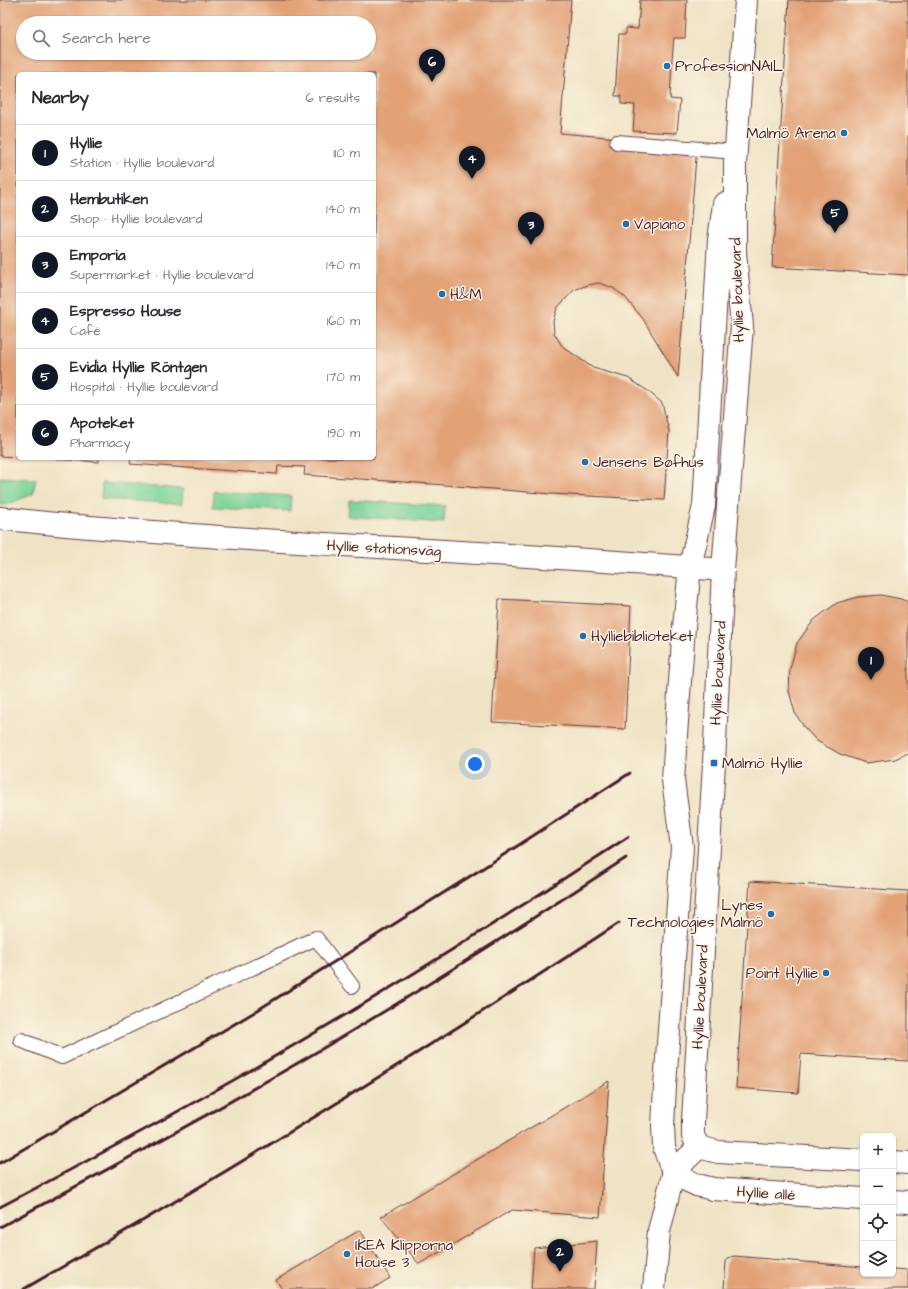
<!DOCTYPE html>
<html lang="en">
<head>
<meta charset="utf-8">
<style>
  :root { --surface:#fff; --page:#f7f7f7; --text:#2b2b33; --muted:#7c7c81; --line:#e1e1e2; --accent:#111827 }
  body { margin:0; font-family:"Architects Daughter",sans-serif; background:var(--page); color:var(--text) }
  .controls { position:absolute; right:12px; bottom:12px; display:grid; overflow:hidden; border-radius:6px; box-shadow:0 1px 3px #0004 }
  .controls button { width:36px; height:36px; display:grid; place-items:center; padding:0; border:0; border-bottom:1px solid var(--line); background:var(--surface); color:var(--text); font:20px sans-serif }
  .you { position:absolute; left:475px; top:764px; width:14px; height:14px; margin:-10px; border:3px solid #fff; border-radius:50%; background:#1a73e8; box-shadow:0 0 0 6px #1a73e833 }
  .badge { display:grid; place-items:center; width:26px; height:26px; border-radius:50%; background:var(--accent); color:#fff; font-size:13px; font-weight:700 }
  .pin { position:absolute; translate:-50% -33px; filter:drop-shadow(0 1px 2px #0008) }
  .pin::after { content:''; position:absolute; top:21px; width:14px; height:12px; background:inherit; clip-path:polygon(0 0,100% 0,50% 100%) }
  .list { margin:0; padding:0; list-style:none }
  h2 { display:flex; justify-content:space-between; align-items:center; height:52px; margin:0; padding:0 16px; font-size:17px }
  h2 small { font-size:13px; font-weight:400; color:var(--muted) }
  .list li { display:grid; grid-template-columns:26px 1fr auto; gap:12px; align-items:center; box-sizing:border-box; height:56px; padding:0 16px; border-top:1px solid var(--line) }
  .list b { display:block; font-size:15px; white-space:nowrap }
  .list p { margin:0; font-size:13px; white-space:nowrap; color:var(--muted) }
  .list em { font-size:13px; font-style:normal; color:var(--muted) }
  .icon { flex:none; width:22px; height:22px; fill:none; stroke:currentColor; stroke-width:2; stroke-linecap:round; stroke-linejoin:round }
  .map { position:relative; flex:none; width:908px; height:1289px; overflow:hidden }
  .search { position:absolute; background:var(--surface); box-shadow:0 1px 3px #0004; left:16px; top:16px; width:360px; height:44px; display:flex; align-items:center; gap:10px; box-sizing:border-box; padding:0 14px; border-radius:22px; color:var(--muted); font-size:15px }
  .panel { position:absolute; background:var(--surface); box-shadow:0 1px 3px #0004; left:16px; top:72px; width:360px; height:388px; border-radius:6px }
  .map>svg:first-child { display:block }
</style>
</head>
<body>
<div class="map">
<svg width="908" height="1289" viewBox="0 0 908 1289">
  <rect width="100%" height="100%" fill="#fcf5e5"/>
  <filter id="ink" filterUnits="userSpaceOnUse"><feTurbulence type="fractalNoise" baseFrequency=".025" numOctaves="2"/><feDisplacementMap in="SourceGraphic" scale="8" xChannelSelector="R" yChannelSelector="G"/><feConvolveMatrix kernelMatrix="1 2 1 2 8 2 1 2 1" color-interpolation-filters="sRGB"/></filter>
  <filter id="wash" filterUnits="userSpaceOnUse"><feTurbulence type="fractalNoise" baseFrequency=".012" numOctaves="4" result="noise"/><feDisplacementMap in="SourceGraphic" scale="16" xChannelSelector="R" yChannelSelector="G"/><feGaussianBlur stdDeviation="0.9" result="paint"/><feColorMatrix in="noise" values="0 0 0 0 0 0 0 0 0 0 0 0 0 0 0 0 0 1.4 0 .05"/><feComposite in="paint" operator="in"/></filter>
  <g filter="url(#wash)">
    <rect width="100%" height="100%" fill="#efe3c5"/>
    <path fill="#79d298" stroke="#627862" d="M 0,477 L 36,479 L 33,494 L 6,505 L 0,505 Z
      M 102,483 L 183,489 L 182,504 L 101,499 Z
      M 214,491 L 291,496 L 290,511 L 213,507 Z
      M 349,500 L 445,506 L 444,523 L 348,516 Z"/>
    <g id="blocks">
      <path fill="#e2a177" fill-rule="evenodd" d="M 0,0 L 571,0 L 560,133 L 697,145 L 678,377 L 643,319 L 625,297 L 613,288 L 599,283 L 588,285 L 574,290 L 557,308 L 553,321 L 554,333 L 562,346 L 576,356 L 593,368 L 628,378 L 648,391 L 662,403 L 669,431 L 664,500 L 551,494 L 445,485 L 304,475 L 305,467 L 278,466 L 277,474 L 130,464 L 131,458 L 374,458 L 374,74 L 18,74 L 18,457 L 0,456 ZM 23,23 L 369,23 L 369,53 L 23,53 Z
        M 640,0 L 687,0 L 685,38 L 674,38 L 672,59 L 670,99 L 680,100 L 677,133 L 633,131 L 635,105 L 621,104 L 621,96 L 615,96 L 619,34 L 626,34 L 626,28 L 638,29 Z
        M 789,0 L 908,0 L 908,275 L 772,267 Z
        M 56,458 L 99,458 L 99,462 L 56,459 Z
        M 881,595 L 901,599 L 908,602 L 908,753 L 895,759 L 866,763 L 840,754 L 817,741 L 804,727 L 795,713 L 789,691 L 790,669 L 797,643 L 814,620 L 837,603 L 858,597 Z
        M 499,599 L 631,606 L 625,729 L 492,722 Z
        M 750,881 L 908,891 L 908,1061 L 801,1054 L 798,1093 L 736,1088 Z
        M 609,1081 L 600,1217 L 512,1210 L 419,1264 L 381,1217 Z
        M 360,1230 L 390,1278 L 372,1289 L 282,1289 L 276,1280 Z
        M 597,1241 L 594,1289 L 531,1289 L 534,1248 Z
        M 734,1256 L 863,1267 L 863,1274 L 893,1274 L 893,1269 L 908,1270 L 908,1289 L 724,1289 L 726,1262 L 728,1258 Z"/>
    </g>
  </g>
  <g filter="url(#ink)">
    <use href="#blocks" fill-opacity="0" stroke="#633c42" stroke-width="1"/>
    <g fill="none" stroke-linecap="round" stroke-linejoin="round">
      <g stroke="#633c42" stroke-width="16">
        <path id="lane" d="M 617,142 L 736,152
          M 21,1040 L 62,1057 L 316,938 L 352,986"/>
      </g>
      <g stroke="#633c42" stroke-width="24">
        <path id="street" d="M 0,518 C 64,526 128,530 192,535 C 369,548 546,555 723,570
          M 654,1289 L 659,1231 L 674,1171 L 699,1147"/>
      </g>
      <g stroke="#633c42" stroke-width="24">
        <path id="secondary" d="M 746,0 L 735,164 L 735,253 L 742,326 L 723,570 L 714,763 L 693,1121 L 693,1136 L 699,1147 L 718,1152 L 863,1160
          M 724,204 L 719,239 L 704,506 L 690,567 L 684,627 L 676,735 L 673,780 L 682,847 L 665,1086 L 663,1126 L 664,1147 L 669,1162 L 674,1171 L 684,1179 L 697,1185 L 713,1189 L 863,1199
          M 893,1162 L 908,1163
          M 893,1201 L 908,1202"/>
      </g>
      <use href="#lane" stroke="#fff" stroke-width="14"/>
      <use href="#street" stroke="#fff" stroke-width="22"/>
      <use href="#secondary" stroke="#fff" stroke-width="22"/>
      <path stroke="#4a1f2b" stroke-width="3" d="M 0,1163 L 253,1013 L 491,863 L 630,773
        M 0,1207 C 105,1152 209,1096 311,1035 C 419,972 524,905 628,837
        M 0,1227 C 107,1170 215,1112 320,1050 C 423,989 525,924 626,858
        M 24,1289 C 70,1262 118,1236 164,1208 C 318,1117 469,1021 619,923"/>
    </g>
  </g>
  <g fill="#1f6fb2" stroke="#fcf5e5" stroke-width="1.5">
    <circle cx="667" cy="66" r="4"/>
    <circle cx="844" cy="133" r="4"/>
    <circle cx="626" cy="224" r="4"/>
    <circle cx="442" cy="294" r="4"/>
    <circle cx="585" cy="462" r="4"/>
    <circle cx="583" cy="636" r="4"/>
    <rect x="710" y="759" width="8" height="8" rx="2"/>
    <circle cx="771" cy="914" r="4"/>
    <circle cx="826" cy="973" r="4"/>
    <circle cx="347" cy="1254" r="4"/>
  </g>
  <g text-anchor="middle" stroke-width="3" stroke-linejoin="round" paint-order="stroke">
    <g font-size="15" fill="#4a1f2b" stroke="#fcf5e5" text-anchor="start">
      <text x="675" y="71">ProfessionNAIL</text>
      <text x="836" y="138" text-anchor="end">Malmö Arena</text>
      <text x="634" y="229">Vapiano</text>
      <text x="450" y="299">H&amp;M</text>
      <text x="593" y="467">Jensens Bøfhus</text>
      <text x="591" y="641">Hylliebiblioteket</text>
      <text x="722" y="768">Malmö Hyllie</text>
      <text x="763" y="910" text-anchor="end">Lynes<tspan x="763" dy="17">Technologies Malmö</tspan></text>
      <text x="818" y="978" text-anchor="end">Point Hyllie</text>
      <text x="355" y="1250">IKEA Klipporna<tspan x="355" dy="17">House 3</tspan></text>
    </g>
    <g font-size="15" fill="#4a1f2b" stroke="#fcf5e5">
      <text transform="translate(737 290) rotate(-92)" y="5">Hyllie boulevard</text>
      <text transform="translate(384 548) rotate(3)" y="5">Hyllie stationsväg</text>
      <text transform="translate(718 673) rotate(-87)" y="5">Hyllie boulevard</text>
      <text transform="translate(700 997) rotate(-87)" y="5">Hyllie boulevard</text>
      <text transform="translate(766 1193) rotate(4)" y="5">Hyllie allé</text>
    </g>
  </g>
</svg>
<div class="controls">
<button>+</button>
<button>−</button>
<button><svg class="icon" aria-label="locate" viewBox="0 0 24 24"><circle cx="12" cy="12" r="6"/><path d="M12 2v4M12 18v4M2 12h4M18 12h4"/></svg></button>
<button><svg class="icon" aria-label="layers" viewBox="0 0 24 24"><path d="M12 4l9 5-9 5-9-5zM3 14l9 5 9-5"/></svg></button>
</div>
<div class="you"></div>
<div class="pin badge" style="left:871px;top:680px">1</div>
<div class="pin badge" style="left:560px;top:1272px">2</div>
<div class="pin badge" style="left:531px;top:245px">3</div>
<div class="pin badge" style="left:472px;top:179px">4</div>
<div class="pin badge" style="left:835px;top:233px">5</div>
<div class="pin badge" style="left:432px;top:82px">6</div>
<div class="search"><svg class="icon" aria-label="search" viewBox="0 0 24 24"><circle cx="10" cy="10" r="6"/><path d="M15 15l6 6"/></svg>Search here</div>
<section class="panel">
<h2>Nearby<small>6 results</small></h2>
<ul class="list">
<li><span class="badge">1</span><div><b>Hyllie</b><p>Station · Hyllie boulevard</p></div><em>110 m</em></li>
<li><span class="badge">2</span><div><b>Hembutiken</b><p>Shop · Hyllie boulevard</p></div><em>140 m</em></li>
<li><span class="badge">3</span><div><b>Emporia</b><p>Supermarket · Hyllie boulevard</p></div><em>140 m</em></li>
<li><span class="badge">4</span><div><b>Espresso House</b><p>Café</p></div><em>160 m</em></li>
<li><span class="badge">5</span><div><b>Evidia Hyllie Röntgen</b><p>Hospital · Hyllie boulevard</p></div><em>170 m</em></li>
<li><span class="badge">6</span><div><b>Apoteket</b><p>Pharmacy</p></div><em>190 m</em></li>
</ul>
</section>
</div>
</body>
</html>
